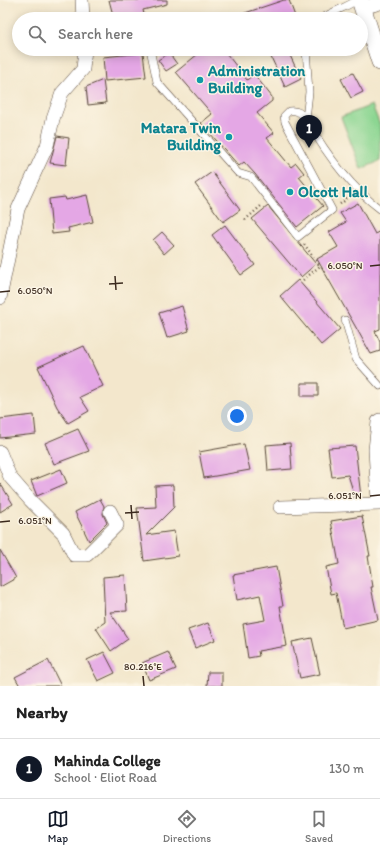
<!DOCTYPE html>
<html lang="en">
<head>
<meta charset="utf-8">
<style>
  :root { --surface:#fff; --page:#f6f6f6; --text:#222; --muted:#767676; --line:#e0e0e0; --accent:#111827 }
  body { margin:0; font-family:Itim,sans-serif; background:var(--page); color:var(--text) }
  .you { position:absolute; left:237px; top:416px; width:14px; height:14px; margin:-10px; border:3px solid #fff; border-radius:50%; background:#1a73e8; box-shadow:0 0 0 6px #1a73e833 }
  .badge { display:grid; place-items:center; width:26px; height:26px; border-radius:50%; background:var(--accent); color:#fff; font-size:13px; font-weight:700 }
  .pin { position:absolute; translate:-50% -33px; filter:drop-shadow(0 1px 2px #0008) }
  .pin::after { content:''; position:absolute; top:21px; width:14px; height:12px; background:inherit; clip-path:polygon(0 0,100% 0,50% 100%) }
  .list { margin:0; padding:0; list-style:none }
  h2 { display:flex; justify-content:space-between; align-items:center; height:52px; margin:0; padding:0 16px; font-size:17px }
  h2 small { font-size:13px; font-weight:400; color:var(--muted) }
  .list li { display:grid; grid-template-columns:26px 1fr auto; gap:12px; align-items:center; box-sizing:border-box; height:60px; padding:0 16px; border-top:1px solid var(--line) }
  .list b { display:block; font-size:15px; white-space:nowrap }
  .list p { margin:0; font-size:13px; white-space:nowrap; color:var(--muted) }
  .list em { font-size:13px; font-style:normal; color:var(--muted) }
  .icon { flex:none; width:22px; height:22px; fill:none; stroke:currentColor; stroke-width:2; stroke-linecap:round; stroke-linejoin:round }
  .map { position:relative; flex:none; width:380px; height:686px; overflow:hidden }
  .search { position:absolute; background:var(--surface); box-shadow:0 2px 10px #0003; left:12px; right:12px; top:12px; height:44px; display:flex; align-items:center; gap:10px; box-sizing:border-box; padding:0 14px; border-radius:22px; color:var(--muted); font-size:15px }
  .sheet { height:112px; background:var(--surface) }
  nav { display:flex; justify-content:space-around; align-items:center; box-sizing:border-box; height:56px; border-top:1px solid var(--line); background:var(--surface); font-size:11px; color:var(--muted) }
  nav a { display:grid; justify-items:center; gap:2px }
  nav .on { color:var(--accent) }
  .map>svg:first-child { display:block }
</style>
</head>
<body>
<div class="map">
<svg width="380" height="686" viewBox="0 0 380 686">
  <rect width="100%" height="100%" fill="#fcf5e5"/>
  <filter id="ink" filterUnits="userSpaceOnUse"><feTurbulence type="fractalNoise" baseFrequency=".025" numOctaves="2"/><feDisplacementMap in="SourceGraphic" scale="8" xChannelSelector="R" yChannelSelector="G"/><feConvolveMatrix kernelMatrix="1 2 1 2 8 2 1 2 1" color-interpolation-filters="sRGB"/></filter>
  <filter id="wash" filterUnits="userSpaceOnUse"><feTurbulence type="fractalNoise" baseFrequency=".012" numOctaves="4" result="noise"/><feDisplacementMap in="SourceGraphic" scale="16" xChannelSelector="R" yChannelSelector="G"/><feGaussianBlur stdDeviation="0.9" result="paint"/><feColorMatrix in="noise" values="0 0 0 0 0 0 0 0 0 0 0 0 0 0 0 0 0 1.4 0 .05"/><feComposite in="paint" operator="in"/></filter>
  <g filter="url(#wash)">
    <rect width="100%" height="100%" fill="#f3e7cc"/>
    <path fill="#8cd692" stroke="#648058" d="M 372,105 L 380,125 L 380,161 L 361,169 L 341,117 Z"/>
    <g id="blocks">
      <path fill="#e4a7e5" d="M 109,0 L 167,0 L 167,4 L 143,10 L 145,19 L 114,19 Z
        M 284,0 L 289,0 L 296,19 L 233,19 L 233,17 Z
        M 204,49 L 223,49 L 247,80 L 254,74 L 272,97 L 272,101 L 257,113 L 274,133 L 267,138 L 291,167 L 296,163 L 304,173 L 299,177 L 323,206 L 297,227 L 255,174 L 244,162 L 239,166 L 201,123 L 212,114 L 176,72 Z
        M 272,49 L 287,49 L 301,79 L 285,87 L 270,55 L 274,53 Z
        M 143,53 L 146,77 L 105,81 L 103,57 Z
        M 169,53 L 177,64 L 166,71 L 158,60 Z
        M 353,73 L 363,92 L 351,98 L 341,79 Z
        M 103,80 L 106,103 L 88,105 L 86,87 Z
        M 57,136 L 69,138 L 66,165 L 50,163 Z
        M 212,172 L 240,210 L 223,222 L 195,184 Z
        M 87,195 L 93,222 L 68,228 L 69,232 L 52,234 L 49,199 L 65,197 L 66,200 Z
        M 358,203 L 375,234 L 380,231 L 380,329 L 375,331 L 380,342 L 380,351 L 371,354 L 317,259 L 338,247 L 329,232 L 346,222 L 340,213 Z
        M 268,206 L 316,264 L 301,277 L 252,219 Z
        M 225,225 L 255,265 L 241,275 L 212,235 Z
        M 162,232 L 174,245 L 164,254 L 153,240 Z
        M 298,280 L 340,329 L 321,345 L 280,296 Z
        M 182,306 L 189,331 L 167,338 L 159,313 Z
        M 84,346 L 103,386 L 80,397 L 89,411 L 68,423 L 57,407 L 38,367 Z
        M 301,383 L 318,383 L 318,396 L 301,396 Z
        M 34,415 L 36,434 L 0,438 L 0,419 Z
        M 78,429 L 89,451 L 54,464 L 45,443 Z
        M 290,443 L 292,469 L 268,471 L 266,445 Z
        M 244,444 L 250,470 L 204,478 L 199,452 Z
        M 355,446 L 361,497 L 355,497 L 348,475 L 332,477 L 328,448 Z
        M 61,469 L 67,483 L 37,496 L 31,481 Z
        M 0,483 L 13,504 L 0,512 Z
        M 173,485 L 174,507 L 146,535 L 174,531 L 178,556 L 144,561 L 137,508 L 156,507 L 155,486 Z
        M 100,499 L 104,506 L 103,514 L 107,523 L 89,541 L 75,512 Z
        M 362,516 L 370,556 L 368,556 L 373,587 L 371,587 L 378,620 L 343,628 L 336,593 L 331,594 L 326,567 L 339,564 L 331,521 Z
        M 0,550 L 16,578 L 0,587 Z
        M 276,567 L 283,606 L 280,606 L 287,646 L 258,651 L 259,656 L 248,658 L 243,624 L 265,620 L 260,595 L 237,600 L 233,575 Z
        M 125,575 L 127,611 L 110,612 L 128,639 L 111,651 L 96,628 L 105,622 L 103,577 Z
        M 208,623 L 215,640 L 195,648 L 188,630 Z
        M 312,638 L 320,674 L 300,678 L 292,642 Z
        M 104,652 L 115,673 L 98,681 L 87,660 Z
        M 168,652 L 176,669 L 149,680 L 142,663 Z
        M 48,660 L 61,686 L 20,686 L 15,677 Z
        M 208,672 L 222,672 L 222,686 L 207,686 Z"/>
    </g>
  </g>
  <g filter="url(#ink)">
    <use href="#blocks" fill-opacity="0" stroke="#574638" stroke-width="1"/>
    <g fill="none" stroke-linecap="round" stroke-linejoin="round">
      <g stroke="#574638" stroke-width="8">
        <path id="service" d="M 321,19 C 333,11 345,8 357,0
          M 150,49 L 157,82 L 238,173 L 251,177 L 298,237 L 332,210 L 285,122 L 284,116 L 289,111 C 297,110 300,112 306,119
          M 306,49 L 309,92 L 306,119 C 325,152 349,186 380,209
          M 345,320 L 356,359 L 380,386"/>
      </g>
      <g stroke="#574638" stroke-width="14">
        <path id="minor" d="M 82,0 L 83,19
          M 362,8 L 380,3
          M 0,298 L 18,209 L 47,146 L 53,119 L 62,93 L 83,69 L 85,49
          M 0,452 L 10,477 L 30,500 L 63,533 L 74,555 L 87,555 L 117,525 L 110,511
          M 280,507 L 380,504"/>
      </g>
      <g stroke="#574638" stroke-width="18">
        <path id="tertiary" d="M 360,0 L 380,62
          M 380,422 L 377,450 L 380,500"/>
      </g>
      <path stroke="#574638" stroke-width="2.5" stroke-dasharray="1 3" stroke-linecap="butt" d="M 340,204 L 351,196
        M 245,220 L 261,206
        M 303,280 L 320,266 L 304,244"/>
      <use href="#service" stroke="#fff" stroke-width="7"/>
      <use href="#minor" stroke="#fff" stroke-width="13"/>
      <use href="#tertiary" stroke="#fff" stroke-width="17"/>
    </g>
  </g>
  <path fill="none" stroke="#3b2a1e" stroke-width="1.5" d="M 370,266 L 380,265M 115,276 L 116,290M 109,284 L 123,283M 0,292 L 10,291M 370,496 L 380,495M 131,505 L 132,519M 125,513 L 139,512M 0,522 L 10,521M 143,676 L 144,686"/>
  <g fill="#0f9aa8" stroke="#fcf5e5" stroke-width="1.5">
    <circle cx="200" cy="80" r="4"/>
    <circle cx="229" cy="137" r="4"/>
    <circle cx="290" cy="192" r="4"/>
  </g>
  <g text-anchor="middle" stroke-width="3" stroke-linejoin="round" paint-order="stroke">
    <g font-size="15" font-weight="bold" fill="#0d838f" stroke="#fcf5e5" text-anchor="start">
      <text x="208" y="76">Administration<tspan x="208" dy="17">Building</tspan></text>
      <text x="221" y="133" text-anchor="end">Matara Twin<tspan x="221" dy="17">Building</tspan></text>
      <text x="298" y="197">Olcott Hall</text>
    </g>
  </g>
  <g font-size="10" text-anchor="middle" fill="#3b2a1e" stroke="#fcf5e5" stroke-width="3" stroke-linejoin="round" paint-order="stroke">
    <text x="345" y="269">6.050°N</text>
    <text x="35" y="294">6.050°N</text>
    <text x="345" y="499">6.051°N</text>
    <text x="35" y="524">6.051°N</text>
    <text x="143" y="670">80.216°E</text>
  </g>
</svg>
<div class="you"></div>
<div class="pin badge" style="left:309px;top:148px">1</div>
<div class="search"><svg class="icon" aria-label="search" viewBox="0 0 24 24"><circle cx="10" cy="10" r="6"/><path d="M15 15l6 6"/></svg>Search here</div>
</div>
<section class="sheet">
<h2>Nearby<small></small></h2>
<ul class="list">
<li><span class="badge">1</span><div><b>Mahinda College</b><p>School · Eliot Road</p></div><em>130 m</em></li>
</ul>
</section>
<nav>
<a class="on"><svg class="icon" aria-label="map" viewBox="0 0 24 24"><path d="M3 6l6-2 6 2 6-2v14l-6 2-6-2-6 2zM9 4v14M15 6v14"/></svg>Map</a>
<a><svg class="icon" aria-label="directions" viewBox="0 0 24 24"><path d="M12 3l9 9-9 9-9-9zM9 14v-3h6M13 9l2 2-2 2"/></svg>Directions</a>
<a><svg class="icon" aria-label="saved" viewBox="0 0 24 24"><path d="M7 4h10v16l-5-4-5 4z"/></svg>Saved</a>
</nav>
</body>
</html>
